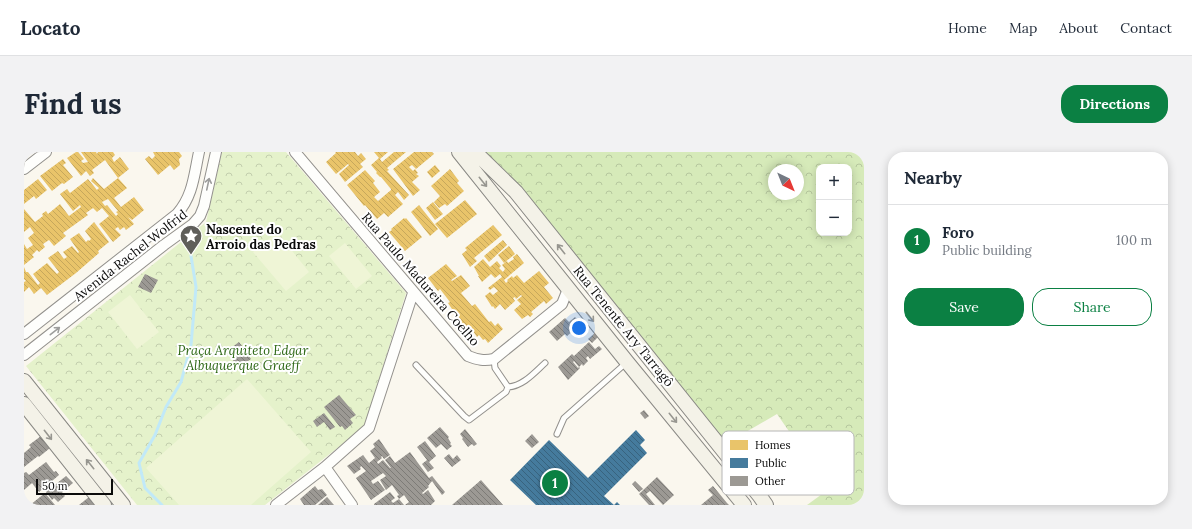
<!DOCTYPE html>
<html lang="en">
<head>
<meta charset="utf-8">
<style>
  :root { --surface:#fff; --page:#f2f2f3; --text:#1f2937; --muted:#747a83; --line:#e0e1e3; --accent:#0b8043 }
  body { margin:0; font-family:Lora,serif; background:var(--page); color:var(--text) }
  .controls { position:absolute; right:12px; top:12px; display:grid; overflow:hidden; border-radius:8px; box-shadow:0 2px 10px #0003 }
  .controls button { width:36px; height:36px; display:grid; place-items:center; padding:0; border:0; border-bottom:1px solid var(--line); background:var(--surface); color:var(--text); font:20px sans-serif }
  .compass { position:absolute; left:744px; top:12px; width:36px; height:36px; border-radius:50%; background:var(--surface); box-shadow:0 2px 10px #0003; rotate:137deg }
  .scale { position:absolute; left:12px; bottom:10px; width:77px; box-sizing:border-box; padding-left:4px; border:2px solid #0b0b0b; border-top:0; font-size:11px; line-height:14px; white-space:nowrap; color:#0b0b0b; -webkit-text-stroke:3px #fff; paint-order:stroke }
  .you { position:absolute; left:555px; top:176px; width:14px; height:14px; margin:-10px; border:3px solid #fff; border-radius:50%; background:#1a73e8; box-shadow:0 0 0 6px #1a73e833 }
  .badge { display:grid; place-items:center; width:26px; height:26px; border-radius:50%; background:var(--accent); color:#fff; font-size:13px; font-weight:700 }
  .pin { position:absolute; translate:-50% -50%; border:2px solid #fff; box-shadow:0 1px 4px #0006 }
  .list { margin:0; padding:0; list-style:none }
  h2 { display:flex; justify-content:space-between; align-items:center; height:52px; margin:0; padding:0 16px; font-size:17px }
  h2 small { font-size:13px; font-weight:400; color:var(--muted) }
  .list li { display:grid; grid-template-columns:26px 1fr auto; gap:12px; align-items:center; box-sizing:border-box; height:72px; padding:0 16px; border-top:1px solid var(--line) }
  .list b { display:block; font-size:15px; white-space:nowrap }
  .list p { margin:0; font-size:13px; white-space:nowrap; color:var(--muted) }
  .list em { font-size:13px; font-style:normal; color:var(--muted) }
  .actions { display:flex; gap:8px; padding:12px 16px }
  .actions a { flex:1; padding:9px 0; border:1px solid var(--accent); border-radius:16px; text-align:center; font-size:14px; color:var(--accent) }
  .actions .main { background:var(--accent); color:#fff }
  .map { position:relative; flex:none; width:840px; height:353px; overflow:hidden; border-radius:16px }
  header { display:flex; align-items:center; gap:24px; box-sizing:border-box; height:56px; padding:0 20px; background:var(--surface); border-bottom:1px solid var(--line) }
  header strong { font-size:19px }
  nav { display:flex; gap:22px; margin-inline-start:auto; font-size:14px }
  .intro { display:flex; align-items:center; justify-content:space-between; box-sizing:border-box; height:96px; padding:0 24px }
  h1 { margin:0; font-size:28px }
  .button { padding:10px 18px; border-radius:16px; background:var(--accent); color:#fff; font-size:14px; font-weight:700 }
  main { display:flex; gap:24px; padding:0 24px }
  aside { flex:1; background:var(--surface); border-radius:16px; box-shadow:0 2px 10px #0003 }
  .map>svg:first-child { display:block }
</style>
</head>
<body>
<header>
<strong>Locato</strong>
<nav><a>Home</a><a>Map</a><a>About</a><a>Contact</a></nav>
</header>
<div class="intro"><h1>Find us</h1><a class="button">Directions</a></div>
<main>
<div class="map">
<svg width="840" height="353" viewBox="0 0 840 353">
  <defs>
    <pattern id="forest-crowns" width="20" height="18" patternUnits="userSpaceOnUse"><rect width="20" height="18" fill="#d6eab9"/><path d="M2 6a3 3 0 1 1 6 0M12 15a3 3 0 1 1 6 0" fill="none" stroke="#b6c79e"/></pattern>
    <pattern id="park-crowns" width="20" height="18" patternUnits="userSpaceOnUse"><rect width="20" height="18" fill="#e5f2cb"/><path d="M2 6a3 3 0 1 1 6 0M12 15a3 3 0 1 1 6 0" fill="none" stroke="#c3cead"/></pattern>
    <pattern id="homes-back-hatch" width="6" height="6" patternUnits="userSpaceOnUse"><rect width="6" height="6" fill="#e9c46a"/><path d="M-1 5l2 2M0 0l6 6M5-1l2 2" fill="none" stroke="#c6a75b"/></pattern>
    <pattern id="public-back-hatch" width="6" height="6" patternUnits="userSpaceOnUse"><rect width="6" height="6" fill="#457b9d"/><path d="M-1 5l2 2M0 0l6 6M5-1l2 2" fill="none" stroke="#38637e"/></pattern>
    <pattern id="building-back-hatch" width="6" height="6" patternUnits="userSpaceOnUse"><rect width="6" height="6" fill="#9c9994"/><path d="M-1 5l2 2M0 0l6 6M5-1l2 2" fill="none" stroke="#7d7b77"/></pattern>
  </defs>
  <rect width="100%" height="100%" fill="#faf7ee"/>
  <path fill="url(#forest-crowns)" fill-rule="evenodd" d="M 463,0 L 840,0 L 840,353 L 783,353 L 805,337 L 753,262 L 693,297 L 458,4 ZM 795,15 L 825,15 L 825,81 L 795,81 ZM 750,18 L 774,18 L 774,42 L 750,42 Z"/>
  <path fill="url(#park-crowns)" d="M 198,0 L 262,0 L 382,141 L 340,275 L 241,353 L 113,353 L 2,214 L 182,70 Z"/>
  <path fill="#eff5d6" d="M 253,80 L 285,120 L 262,139 L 229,100 Z
    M 321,91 L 348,124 L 332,137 L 305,104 Z
    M 106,143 L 135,180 L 113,197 L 84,160 Z
    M 223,227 L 287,300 L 227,353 L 155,353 L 122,316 Z"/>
  <path fill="url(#homes-back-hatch)" fill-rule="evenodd" d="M 52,0 L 54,0 L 60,7 L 57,9 L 59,11 L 64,10 L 57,0 L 72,0 L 73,2 L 74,0 L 89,0 L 91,3 L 88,6 L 90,10 L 96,5 L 105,17 L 94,26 L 81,8 L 68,18 L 70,21 L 66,24 L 62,19 L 57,24 L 43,6 Z
    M 129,0 L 155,0 L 158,4 L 155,7 L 156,13 L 150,18 L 146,13 L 134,23 L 121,7 L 125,4 L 128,7 L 131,4 Z
    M 311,0 L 331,0 L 334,4 L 337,1 L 342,7 L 336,12 L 339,15 L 321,30 L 315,22 L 325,13 L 324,12 L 312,22 L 302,10 L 312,1 Z
    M 350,0 L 364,0 L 356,7 L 358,10 L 370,0 L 382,0 L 363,16 L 365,18 L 363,19 L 385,43 L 380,48 L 374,40 L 371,43 L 379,52 L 364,65 L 360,61 L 353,67 L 341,53 L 340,54 L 323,33 L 341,18 L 351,29 L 349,31 L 356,40 L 350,45 L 354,49 L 367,38 L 367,37 L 357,25 L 356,25 L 352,21 L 353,20 L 347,13 L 355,6 Z
    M 390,0 L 408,0 L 410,2 L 392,17 L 388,13 L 385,15 L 389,19 L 391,17 L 394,21 L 392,22 L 395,24 L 388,30 L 396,38 L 389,44 L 369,17 Z
    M 39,7 L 42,11 L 39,13 L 49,25 L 40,32 L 38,31 L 28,39 L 16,24 Z
    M 411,13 L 416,19 L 408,26 L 403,20 Z
    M 426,17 L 435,29 L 433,31 L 440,39 L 423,54 L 421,52 L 415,56 L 410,50 L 416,44 L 407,34 Z
    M 69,26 L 80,37 L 94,26 L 103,36 L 90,46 L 97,55 L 110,45 L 120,58 L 108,68 L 104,65 L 110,72 L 102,78 L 100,75 L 96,78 L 94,75 L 91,77 L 97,83 L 89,90 L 75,72 L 85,64 L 78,56 L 73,60 L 69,56 L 62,61 L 64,63 L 39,81 L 42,84 L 30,94 L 25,88 L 19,92 L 21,95 L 15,100 L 13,98 L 8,103 L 10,105 L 0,113 L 0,92 L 3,97 L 9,93 L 4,86 L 10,81 L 6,75 L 0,80 L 0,57 L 11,70 L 19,64 L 18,62 L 22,59 L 24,62 L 36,52 L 45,64 L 57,55 L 56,53 L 49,59 L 36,42 L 43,37 L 46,41 L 64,27 L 73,38 L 75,36 L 67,29 ZM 84,47 L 94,59 L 92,60 L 94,62 L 92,64 L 83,53 L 81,54 L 78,50 Z
    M 14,27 L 23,38 L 12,47 L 10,44 L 0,52 L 0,38 Z
    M 441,48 L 453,62 L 423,86 L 411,72 Z
    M 409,50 L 419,62 L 411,68 L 402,56 Z
    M 395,53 L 414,77 L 406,84 L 387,60 Z
    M 380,66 L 381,67 L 382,66 L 398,85 L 381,99 L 365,80 L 368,78 L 367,77 Z
    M 70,70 L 85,90 L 74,99 L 75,101 L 52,121 L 23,143 L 17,136 L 10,142 L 5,135 L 0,140 L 0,130 L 2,129 L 0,127 L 0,115 L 2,120 L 4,120 L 14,133 L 16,131 L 9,122 L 23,111 L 33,122 L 35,120 L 24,106 L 34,99 L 40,107 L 43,105 L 39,100 L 48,94 L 54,101 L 55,100 L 46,87 L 55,81 L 62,90 L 64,88 L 65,89 L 67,87 L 61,79 Z
    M 469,73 L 478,83 L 450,106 L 453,109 L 446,115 L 438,102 L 443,98 L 441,96 Z
    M 479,88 L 483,93 L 465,110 L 460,104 Z
    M 485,94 L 491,102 L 480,111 L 474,103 Z
    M 493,102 L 500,111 L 480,128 L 482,131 L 484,129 L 483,128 L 488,124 L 489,126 L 493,123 L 500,131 L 515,119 L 525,131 L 520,135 L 529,146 L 522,152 L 520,149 L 507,160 L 509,162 L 506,165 L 504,163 L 498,167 L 490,158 L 497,152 L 493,148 L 498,144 L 497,143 L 492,147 L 491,145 L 489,146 L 491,149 L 481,158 L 476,152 L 471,157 L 469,154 L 468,155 L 461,144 L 466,140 L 469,143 L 474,139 L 470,135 L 466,138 L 464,136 L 478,125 L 476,122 L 471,126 L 467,122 L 458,130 L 454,124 L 455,124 L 450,115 L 459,107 L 466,115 L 473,109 L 477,114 L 475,116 L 479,120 L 481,117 L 478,113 L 483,109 L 484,111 L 490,107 L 489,105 Z
    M 422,112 L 433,124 L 427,128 L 428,129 L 437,123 L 446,134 L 437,141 L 448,154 L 451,152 L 465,170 L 467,169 L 471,174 L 474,171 L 479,177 L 464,191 L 461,187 L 459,188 L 455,183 L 453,185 L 449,179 L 447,181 L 444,177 L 443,178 L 432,161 L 430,162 L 427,158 L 428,157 L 424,151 L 426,150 L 416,137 L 414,139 L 404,126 Z"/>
  <path fill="url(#public-back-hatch)" d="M 612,278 L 621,288 L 616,293 L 623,301 L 580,344 L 590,353 L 593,350 L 596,353 L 512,353 L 486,328 L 525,288 L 564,326 Z"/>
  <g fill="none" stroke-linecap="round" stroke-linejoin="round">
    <path stroke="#c1e9f8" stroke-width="3" d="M 138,353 L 121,336 L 115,311 L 131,283 L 142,255 L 157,230 L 167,193 L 172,135 L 167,104"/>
  </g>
  <path fill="url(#building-back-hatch)" d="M 121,122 L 134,128 L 127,141 L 114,135 Z
    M 551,165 L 555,169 L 547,176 L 549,179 L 543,184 L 541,182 L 533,189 L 525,180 L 541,166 L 545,170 Z
    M 572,180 L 575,184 L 568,191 L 564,187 Z
    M 215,190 L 227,207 L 214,216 L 203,199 Z
    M 565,190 L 571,197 L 575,194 L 578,197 L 566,207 L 564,204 L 562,206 L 564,209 L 559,214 L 558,212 L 555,215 L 550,209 L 549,210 L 554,216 L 555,215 L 556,216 L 544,228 L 534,215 L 548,202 L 550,204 Z
    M 315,243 L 332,263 L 326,267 L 329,271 L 321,278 L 318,274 L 316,275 L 300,255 Z
    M 620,258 L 625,264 L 621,267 L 616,261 Z
    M 300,261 L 311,275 L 306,278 L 300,270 L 293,275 L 289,269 Z
    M 416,275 L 425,285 L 424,286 L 427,291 L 426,292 L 428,294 L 423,298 L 417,292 L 412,296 L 403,286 Z
    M 441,277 L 453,292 L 450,294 L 448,292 L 444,295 L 438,287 L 439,286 L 436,282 Z
    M 508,282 L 515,290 L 508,296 L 501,289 Z
    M 17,284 L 26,296 L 15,305 L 14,304 L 0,315 L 0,301 L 7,295 L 5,293 Z
    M 355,287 L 366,303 L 360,307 L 358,304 L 357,305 L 358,306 L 353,310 L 354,312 L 359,308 L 366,316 L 367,316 L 361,308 L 366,304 L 371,311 L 386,300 L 405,326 L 408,324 L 421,340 L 418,343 L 408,329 L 404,334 L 405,335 L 398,341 L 399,342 L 404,338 L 411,349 L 407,353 L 381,353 L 385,350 L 380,343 L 375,347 L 373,344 L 375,343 L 368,333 L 362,338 L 356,328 L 362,324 L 359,321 L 347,329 L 349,332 L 354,329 L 361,338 L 347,348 L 332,326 L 342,319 L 337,314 L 336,316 L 337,317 L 330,322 L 323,314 L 339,303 L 345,311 L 351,306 L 346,299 L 351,295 L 349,292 Z
    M 401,289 L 412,304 L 405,310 L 410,316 L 404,320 L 398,312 L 403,308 L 393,295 Z
    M 425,302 L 429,307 L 433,303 L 437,308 L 428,315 L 420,306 Z
    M 22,310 L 30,320 L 32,319 L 35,323 L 15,340 L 8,331 L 0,338 L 0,321 L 2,320 L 5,323 Z
    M 42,324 L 49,331 L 38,340 L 41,344 L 34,350 L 30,346 L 28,348 L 22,340 Z
    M 633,325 L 650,343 L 639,353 L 626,339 L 622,342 L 631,353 L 625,353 L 615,342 Z
    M 457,328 L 479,353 L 428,353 Z
    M 611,329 L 619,337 L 615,340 L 608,332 Z
    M 291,334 L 294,338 L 298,337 L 303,343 L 291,353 L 280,353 L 276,347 Z
    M 689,334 L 703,351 L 705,353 L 677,353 L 689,343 L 684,338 Z
    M 366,340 L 371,346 L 367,349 L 369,351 L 375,347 L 380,353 L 350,353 L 350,352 Z
    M 21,341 L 31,353 L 6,353 Z
    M 65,345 L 71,353 L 55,353 Z
    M 303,345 L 310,353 L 294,353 Z"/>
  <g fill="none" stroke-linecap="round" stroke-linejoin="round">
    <g stroke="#93918d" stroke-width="7">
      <path id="lane" d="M 392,213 L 440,264 L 445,268 L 482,240 L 484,235 L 471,216 L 470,207
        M 484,235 C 499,234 510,221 521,211
        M 533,282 L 540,266 L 602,211"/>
    </g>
    <g stroke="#93918d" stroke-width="12">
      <path id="street" d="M 271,0 L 444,204 C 454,208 460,209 470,207 L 538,152 L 544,137
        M 0,17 L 22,0
        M 0,182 L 153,62 C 169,44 170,23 175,0
        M 0,203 L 140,93 L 169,72 L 176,64 L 180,54 L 192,0
        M 301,315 L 328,353
        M 252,353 L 301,315 L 345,276 L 389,141"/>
    </g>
    <g stroke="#898884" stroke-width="16">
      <path id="secondary" d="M 435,0 L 603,210 L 720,353
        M 451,0 L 492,40 L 735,343 L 742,353
        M 0,229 L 99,353
        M 0,252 L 80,353"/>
    </g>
    <use href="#lane" stroke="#fefefc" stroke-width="5"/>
    <use href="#street" stroke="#fefefc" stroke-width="10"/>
    <use href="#secondary" stroke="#f4f2e8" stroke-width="14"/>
  </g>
  <defs><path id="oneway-shaft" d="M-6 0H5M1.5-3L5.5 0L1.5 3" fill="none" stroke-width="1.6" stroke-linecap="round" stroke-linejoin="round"/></defs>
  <g stroke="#979690">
    <use href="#oneway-shaft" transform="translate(459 30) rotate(51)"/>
    <use href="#oneway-shaft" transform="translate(537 97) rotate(-129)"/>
    <use href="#oneway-shaft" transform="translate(566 165) rotate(51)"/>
    <use href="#oneway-shaft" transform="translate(649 266) rotate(51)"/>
    <use href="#oneway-shaft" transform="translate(24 283) rotate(52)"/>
    <use href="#oneway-shaft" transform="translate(66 312) rotate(-129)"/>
  </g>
  <g stroke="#9d9d9c">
    <use href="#oneway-shaft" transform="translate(184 32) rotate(-78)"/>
    <use href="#oneway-shaft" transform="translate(31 179) rotate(-38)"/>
  </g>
  <defs>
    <g id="sight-pin" transform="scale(1.15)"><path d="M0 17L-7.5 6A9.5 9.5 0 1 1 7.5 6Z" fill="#5f5e5a" stroke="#fff"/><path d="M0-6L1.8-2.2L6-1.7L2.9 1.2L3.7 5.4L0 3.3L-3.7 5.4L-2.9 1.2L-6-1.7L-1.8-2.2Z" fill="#fff"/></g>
  </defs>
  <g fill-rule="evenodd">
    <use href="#sight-pin" x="167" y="84"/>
  </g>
  <g text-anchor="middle" stroke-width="4" stroke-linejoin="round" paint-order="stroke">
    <g font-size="13" font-weight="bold" fill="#0b0b0b" stroke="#fff" text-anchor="start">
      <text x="182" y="82">Nascente do<tspan x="182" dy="15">Arroio das Pedras</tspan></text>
    </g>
    <g font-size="13" fill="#0b0b0b" stroke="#fff">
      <text transform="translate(106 103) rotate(-38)" y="5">Avenida Rachel Wolfrid</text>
      <text transform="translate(397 127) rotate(49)" y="5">Rua Paulo Madureira Coelho</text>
      <text transform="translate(600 174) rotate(51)" y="5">Rua Tenente Ary Tarragô</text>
    </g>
    <g font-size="13" font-style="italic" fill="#2e6816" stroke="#fff">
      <text x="219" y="203">Praça Arquiteto Edgar<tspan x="219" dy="15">Albuquerque Graeff</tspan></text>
    </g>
  </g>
  <rect x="698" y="279" width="132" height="64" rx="6" fill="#fff" stroke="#b6b6b6" stroke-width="1"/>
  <rect x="706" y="288" width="18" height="10" fill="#e9c46a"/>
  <rect x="706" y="306" width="18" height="10" fill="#457b9d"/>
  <rect x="706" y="324" width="18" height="10" fill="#9c9994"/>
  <g font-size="11" fill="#0b0b0b">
    <text x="731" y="297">Homes</text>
    <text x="731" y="315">Public</text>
    <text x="731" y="333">Other</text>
  </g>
</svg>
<div class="controls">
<button>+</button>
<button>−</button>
</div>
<svg class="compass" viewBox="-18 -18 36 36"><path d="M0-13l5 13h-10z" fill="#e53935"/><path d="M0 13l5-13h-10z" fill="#747a83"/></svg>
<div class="scale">50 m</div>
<div class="you"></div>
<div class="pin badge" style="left:531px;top:331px">1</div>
</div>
<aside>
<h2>Nearby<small></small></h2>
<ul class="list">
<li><span class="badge">1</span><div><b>Foro</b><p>Public building</p></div><em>100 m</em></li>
</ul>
<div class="actions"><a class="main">Save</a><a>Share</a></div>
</aside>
</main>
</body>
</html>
